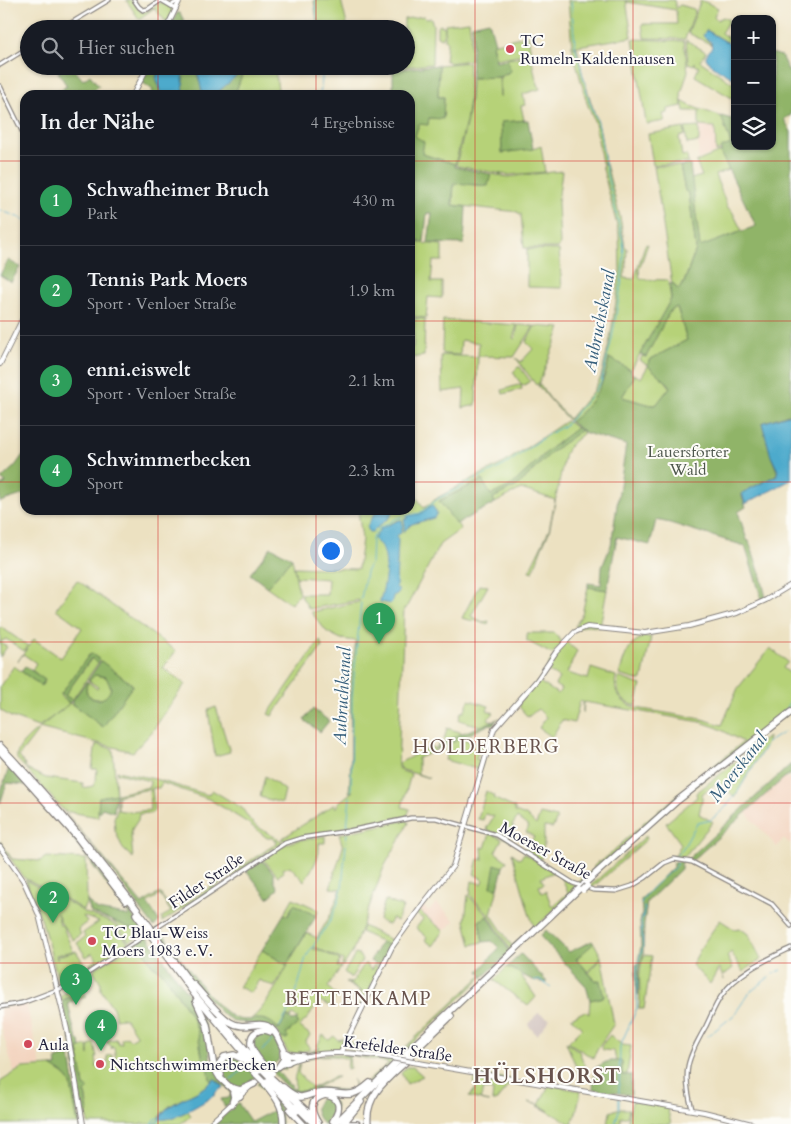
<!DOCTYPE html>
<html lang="de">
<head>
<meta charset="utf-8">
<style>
  :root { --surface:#171b24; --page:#242831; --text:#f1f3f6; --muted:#9ea1a6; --line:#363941; --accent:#d1495b }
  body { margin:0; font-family:Cardo,serif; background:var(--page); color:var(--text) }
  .controls { position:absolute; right:15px; top:15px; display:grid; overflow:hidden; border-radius:10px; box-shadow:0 1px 4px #0004 }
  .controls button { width:45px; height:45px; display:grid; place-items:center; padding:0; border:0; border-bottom:1px solid var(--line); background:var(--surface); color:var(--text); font:25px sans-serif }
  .you { position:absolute; left:330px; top:550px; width:18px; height:18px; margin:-12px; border:4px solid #fff; border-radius:50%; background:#1a73e8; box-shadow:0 0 0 8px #1a73e833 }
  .badge { display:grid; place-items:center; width:32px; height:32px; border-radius:50%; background:var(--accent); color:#fff; font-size:16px; font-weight:700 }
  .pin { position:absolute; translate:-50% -41px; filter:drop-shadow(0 1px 2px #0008) }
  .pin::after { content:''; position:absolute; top:26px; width:18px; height:15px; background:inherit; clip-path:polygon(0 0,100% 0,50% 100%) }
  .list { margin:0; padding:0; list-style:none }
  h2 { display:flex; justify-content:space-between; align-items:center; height:65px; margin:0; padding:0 20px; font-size:21px }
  h2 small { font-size:16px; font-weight:400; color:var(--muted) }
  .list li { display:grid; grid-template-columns:32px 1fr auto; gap:15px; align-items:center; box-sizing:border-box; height:90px; padding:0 20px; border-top:1px solid var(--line) }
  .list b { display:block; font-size:19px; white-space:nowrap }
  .list p { margin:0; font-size:16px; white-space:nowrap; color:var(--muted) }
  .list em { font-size:16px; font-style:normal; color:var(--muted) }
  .icon { flex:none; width:28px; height:28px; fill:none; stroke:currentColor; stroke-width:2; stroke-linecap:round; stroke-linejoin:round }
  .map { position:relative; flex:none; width:791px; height:1124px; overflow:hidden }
  .search { position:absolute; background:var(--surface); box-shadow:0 1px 4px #0004; left:20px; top:20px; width:395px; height:55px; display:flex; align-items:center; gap:12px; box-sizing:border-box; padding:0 18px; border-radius:28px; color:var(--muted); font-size:19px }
  .panel { position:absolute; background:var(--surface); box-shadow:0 1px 4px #0004; left:20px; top:90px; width:395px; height:425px; border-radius:15px }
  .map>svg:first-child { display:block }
</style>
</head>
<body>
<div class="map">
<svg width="791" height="1124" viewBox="0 0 791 1124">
  <rect width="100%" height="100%" fill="#fdfcf7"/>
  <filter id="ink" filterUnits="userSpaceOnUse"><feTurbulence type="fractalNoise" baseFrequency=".02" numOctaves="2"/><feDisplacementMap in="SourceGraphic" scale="10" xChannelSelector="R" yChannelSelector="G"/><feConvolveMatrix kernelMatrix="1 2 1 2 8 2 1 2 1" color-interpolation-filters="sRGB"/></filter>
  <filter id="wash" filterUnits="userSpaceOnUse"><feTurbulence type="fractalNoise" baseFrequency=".0096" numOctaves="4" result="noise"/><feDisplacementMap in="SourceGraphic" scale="20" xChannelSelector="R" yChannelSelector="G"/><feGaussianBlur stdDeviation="1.12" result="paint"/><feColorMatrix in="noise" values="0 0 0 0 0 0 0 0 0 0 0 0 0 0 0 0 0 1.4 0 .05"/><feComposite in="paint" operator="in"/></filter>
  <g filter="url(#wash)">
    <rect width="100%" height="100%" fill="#ece1c1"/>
    <path fill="#f3d4bf" d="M 699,126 L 715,127 L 716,152 L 698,159 Z
      M 784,778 L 789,778 L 791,780 L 791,844 L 783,839 L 777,847 L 746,813 Z
      M 437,903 L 455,921 L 444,931 L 419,911 L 423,906 L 428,911 Z
      M 26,1003 L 41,1066 L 22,1067 L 14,1072 L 0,1023 L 0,1009 Z"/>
    <path fill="#cfc0bb" d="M 538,1013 L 550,1019 L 537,1035 L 528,1025 Z"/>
    <path fill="#b6d278" stroke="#6c7a5a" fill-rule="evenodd" d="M 126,0 L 131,0 L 141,12 L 147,11 L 161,2 L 171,7 L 173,12 L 167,23 L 154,8 L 139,19 Z
      M 314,0 L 341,0 L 348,29 L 318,29 Z
      M 568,0 L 626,0 L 632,37 L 572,47 Z
      M 627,0 L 674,0 L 676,8 L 680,5 L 694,9 L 695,11 L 685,39 L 644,38 L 642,24 L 677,24 L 676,10 L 627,2 Z
      M 701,0 L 718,8 L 714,16 L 717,20 L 723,17 L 729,20 L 721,33 L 730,39 L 727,42 L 707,30 L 703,36 L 712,45 L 688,33 Z
      M 424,16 L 425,19 L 431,18 L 433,25 L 432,64 L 403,67 L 406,66 L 406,29 L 404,29 L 404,19 Z
      M 469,21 L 471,35 L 470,60 L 449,63 L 448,61 L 445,61 L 447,41 L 445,40 L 445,27 L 443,37 L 441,38 L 437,36 L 437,27 L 440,25 L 445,27 L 445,24 Z
      M 528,35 L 531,53 L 496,59 L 492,44 Z
      M 633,39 L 684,41 L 688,71 L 681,94 L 682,106 L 668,109 L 668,113 L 663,114 L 665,121 L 647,124 L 646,123 Z
      M 686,40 L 706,52 L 700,61 L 735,85 L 735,100 L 695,76 L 699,67 L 695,65 L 695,62 L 694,65 L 688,63 Z
      M 577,47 L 582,73 L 600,131 L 605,163 L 602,163 L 595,123 L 587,103 L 572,48 Z
      M 531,55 L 536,80 L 537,81 L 540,89 L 523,94 L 525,105 L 521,106 L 524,120 L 501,123 L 502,152 L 533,149 L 541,146 L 545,172 L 508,175 L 457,166 L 456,164 C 464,136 471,108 471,78 L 499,77 L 500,97 L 500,77 L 511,71 L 507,59 Z
      M 469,62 L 469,99 L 466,122 L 455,164 L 422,154 L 415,136 L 419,124 L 429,118 L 443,118 L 444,97 L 438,97 L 439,65 Z
      M 245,66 L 275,70 L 279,95 L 223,95 L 227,91 L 235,94 Z
      M 682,101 C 694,109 708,111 722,117 L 731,144 L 716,152 L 715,127 L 699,126 L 699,111 L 684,111 Z
      M 699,127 L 699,142 L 687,144 L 685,128 Z
      M 684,128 L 685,135 L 679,137 L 682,156 L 687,155 L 688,163 L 653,165 L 648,134 Z
      M 720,152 L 729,170 L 715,175 L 728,208 L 732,211 L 742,231 L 700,248 L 691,179 L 702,176 L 696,162 Z
      M 606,164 L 620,217 L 625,247 L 627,248 L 626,267 L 624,278 L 634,279 L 645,245 L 648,244 L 639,270 L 640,279 L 668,280 L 671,299 L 631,370 L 609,358 C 604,386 592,405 570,422 L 538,386 L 539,384 L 551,400 L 569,419 L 593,391 L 601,377 L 609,344 L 617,296 L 620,270 L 619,234 L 602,165 Z
      M 654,166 L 680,166 L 685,191 L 689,193 L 696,249 L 684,282 L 678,290 L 674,284 L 672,284 Z
      M 562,171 L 558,202 L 560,244 L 558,248 L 524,248 L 521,214 L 519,214 L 518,212 L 453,205 L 454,183 L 487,186 L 491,174 L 508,177 Z
      M 410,242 L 442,245 L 442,261 L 433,261 L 431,282 L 442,282 L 442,298 L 428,297 L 426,318 L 410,316 Z
      M 527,249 L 559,250 L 562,288 L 527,287 Z
      M 677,307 L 687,340 L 649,360 L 670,387 L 656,405 L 651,405 L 622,397 L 635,375 L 641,378 L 648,366 L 640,360 L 642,356 L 646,357 L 670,311 Z
      M 414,318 L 425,319 L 424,356 L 410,358 L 410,348 L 413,347 Z
      M 443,320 L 517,325 L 513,338 L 515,339 L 518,325 L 534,326 L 514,357 L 478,356 L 479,343 L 461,340 L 460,355 L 444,354 L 442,352 Z
      M 535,326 L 561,328 L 539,383 L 536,385 L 516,358 L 521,362 L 533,349 L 526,342 Z
      M 441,355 L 478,357 L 476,405 L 463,408 L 464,389 L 442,392 Z
      M 518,367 L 520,367 L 530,381 L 525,385 L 521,384 L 522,389 L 503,394 L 502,390 L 521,384 L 513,372 Z
      M 566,421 L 577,428 L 551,448 L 512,485 L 491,496 L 482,480 L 440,500 L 461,529 L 440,544 L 406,608 L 404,608 L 398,768 L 401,771 L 411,774 L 402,807 L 410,809 L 407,816 L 286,841 L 281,839 L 335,804 L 335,807 L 337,807 L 338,803 L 353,791 L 349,792 C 354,742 346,691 356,641 L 341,639 L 327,632 L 311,612 L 359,602 L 359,600 L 309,609 L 300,594 L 327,594 L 328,579 L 296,577 L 294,567 L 358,569 L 362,539 L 358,510 L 410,510 L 410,488 L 424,508 L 435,499 L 436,500 L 437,498 L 470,480 L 504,463 Z
      M 581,430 L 584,433 L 572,443 L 565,453 L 549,532 L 542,547 L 533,572 L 529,571 L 549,530 L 555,500 L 521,489 L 495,503 L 492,498 L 517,486 L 553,451 Z
      M 292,558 L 299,594 L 291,604 L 267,587 Z
      M 77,580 L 176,651 L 163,668 L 185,684 L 151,733 L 133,752 L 39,728 L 70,703 L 103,726 L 133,685 L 92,655 L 89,655 L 61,694 L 61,697 L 69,703 L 61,711 L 38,727 L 11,717 L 0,710 L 0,686 L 14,666 L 41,686 L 45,681 L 32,670 L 36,663 L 23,654 L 18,661 L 34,639 L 61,658 L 82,628 L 56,609 Z
      M 479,585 L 488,586 L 471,616 L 483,622 L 489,621 L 488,624 L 476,621 L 474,619 L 473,621 L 462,618 Z
      M 588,587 L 607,590 L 600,627 L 585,626 L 576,629 L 575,626 L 582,614 Z
      M 1,627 L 28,646 L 24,651 L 6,639 L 0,642 L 7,647 L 0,657 L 0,628 Z
      M 527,633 L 554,633 L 563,643 L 552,654 L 527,641 Z
      M 644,637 L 651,637 L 642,680 L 640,681 L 619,675 C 624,659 627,643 644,637 Z
      M 320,640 L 322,647 L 272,716 L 268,714 Z
      M 566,642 L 577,651 L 567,673 L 588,679 L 591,668 L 616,676 C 613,693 620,702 636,708 L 702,719 L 722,725 L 738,688 L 770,648 L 788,662 L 783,668 L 791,674 L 791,710 L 644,827 L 642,824 L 743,742 L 718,728 L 701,722 L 584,702 L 583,713 L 583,702 L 580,701 L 574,723 L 562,720 L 552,737 L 539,728 L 546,717 L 538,709 L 528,717 L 520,708 L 519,703 L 538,681 L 558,694 L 561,689 L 555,685 L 559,678 L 546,670 L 551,660 Z
      M 92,658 L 98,663 L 72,700 L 65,695 Z
      M 95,675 L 106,677 C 125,705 76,706 88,682 L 97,689 L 98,687 L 89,681 Z
      M 618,677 L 641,685 L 636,706 C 618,700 617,694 618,677 Z
      M 469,700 L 489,706 L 487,710 L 494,713 L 488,719 L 492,721 L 500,718 L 477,730 L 480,726 L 459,720 L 461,712 L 464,712 Z
      M 216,707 L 230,752 L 215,756 L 208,710 Z
      M 447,728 L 463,733 L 451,740 L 460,738 L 487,746 L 486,751 L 480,749 L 476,759 L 483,761 L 480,770 L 445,760 L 448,750 L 441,748 L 453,741 L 437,748 L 438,746 L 448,741 L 444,740 Z
      M 37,730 L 39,730 L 19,756 L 26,767 L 26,769 L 46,778 L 83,783 L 83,788 L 93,786 L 96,780 L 97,769 L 92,769 L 96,744 L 113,749 L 116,794 L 99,797 L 98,817 L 64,811 L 17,759 C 15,748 29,737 37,730 Z
      M 768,737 L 767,743 L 734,798 L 725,786 L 716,783 L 702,794 L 702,800 L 699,814 L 713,822 L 684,857 L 674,857 L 681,844 L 666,823 L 697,797 L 696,793 Z
      M 430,747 L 435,748 L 435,751 L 418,758 L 418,774 L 429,778 L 400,769 L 399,763 Z
      M 117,771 L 155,779 L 208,795 L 212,790 L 242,808 L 250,820 L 256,826 L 280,840 L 281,842 L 282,841 L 283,843 C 273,849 263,854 256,860 L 162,922 L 162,917 L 171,912 L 160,895 L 147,903 L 146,901 L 160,893 L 173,912 L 277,843 L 277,840 L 274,841 L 273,838 L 267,838 L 248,823 L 209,799 L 162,783 L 159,788 L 152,788 L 154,810 L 152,813 L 139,814 L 138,820 L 132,829 L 131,836 L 133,858 L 123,849 L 115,830 L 114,818 L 117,810 L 117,794 L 149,787 L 150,781 L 117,773 ZM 149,789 L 150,810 L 130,812 L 118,810 L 118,796 L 120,795 Z
      M 265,776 L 285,790 L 282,803 L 260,797 Z
      M 486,791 L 494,796 L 493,798 L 515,808 L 515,812 L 523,815 L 526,815 L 536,825 L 540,814 L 557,818 L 553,828 L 544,827 L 544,844 L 541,860 L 525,850 L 534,837 L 526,832 L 529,827 L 517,818 L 512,826 L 515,828 L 509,837 L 512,840 L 511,841 L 486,829 L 494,816 L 485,814 L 483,820 L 478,819 Z
      M 407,820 L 409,823 L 406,828 L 384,867 L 352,953 L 343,966 L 342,964 L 343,960 L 314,947 L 314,950 L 317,949 L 340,960 L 337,967 L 342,966 L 328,987 L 337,996 L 329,1006 L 320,1001 L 306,1020 L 299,1026 L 310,1035 L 305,1043 L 310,1048 L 309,1050 L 299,1052 L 303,1054 L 288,1053 L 280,1038 L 286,1036 L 286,1034 L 298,1022 L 296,1020 L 298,1018 L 292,1015 L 291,1018 L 287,1016 L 280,1029 L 266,1020 L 251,1019 C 265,1009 280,980 288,965 L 274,987 L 259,980 L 251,993 L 239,987 L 262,950 L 287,965 L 306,934 L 307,933 L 317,938 L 331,914 L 341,889 L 330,888 L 343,847 L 339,834 Z
      M 640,827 L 642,829 L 581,884 L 578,883 L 594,869 L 594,866 L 598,862 L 602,861 Z
      M 490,833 L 502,839 L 495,852 L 507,861 L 503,867 L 496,865 L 491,886 L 498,888 L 491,914 L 512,946 L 534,926 L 529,913 L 512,853 L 520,859 L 524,853 L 560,876 L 561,879 L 560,876 L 554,872 L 541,878 L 544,884 L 539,886 L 542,893 L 546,891 L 552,907 L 568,893 L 562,878 L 578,887 L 511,951 L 489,915 L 470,895 L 472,881 L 482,884 L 484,880 L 474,874 L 478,859 L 483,860 L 482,847 L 485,848 Z
      M 325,836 L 325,843 L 319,843 C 320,860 312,868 304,881 L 290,866 L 283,869 L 284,872 L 278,876 L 262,858 L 286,844 L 295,841 Z
      M 646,836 L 647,839 L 592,888 L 589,887 Z
      M 0,841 L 12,859 L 40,861 L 46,857 L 86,859 L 87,901 L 83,910 L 57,894 L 24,878 L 0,844 Z
      M 25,880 L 61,898 L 86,913 L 110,922 L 117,927 L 128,943 L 97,965 L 128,945 L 95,967 L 91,966 L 90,964 L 97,959 L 93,953 L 86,957 L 77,943 L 85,937 L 83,933 L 99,922 L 83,916 L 87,922 L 78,929 L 81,934 L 73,940 L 61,923 L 57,913 L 60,925 L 62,925 L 73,951 L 56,955 L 57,960 L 57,956 L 76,951 L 86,967 L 88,966 L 90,969 L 65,985 L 69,983 L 60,987 L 41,918 Z
      M 468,895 L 488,916 L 479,921 L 483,942 L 471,945 L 465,921 Z
      M 293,898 L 319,910 L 316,916 L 294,904 L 287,916 L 284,914 Z
      M 385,900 L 403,907 L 397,921 L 392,918 L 388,925 L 379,920 Z
      M 419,911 L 444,931 L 433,946 L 425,940 L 427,937 L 416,928 L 423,919 L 416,914 Z
      M 111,920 C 120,923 126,928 136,929 L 141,935 L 129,942 L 118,926 Z
      M 720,920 L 734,929 L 740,928 L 748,934 L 761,959 L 743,972 L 731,952 L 727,956 L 733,968 L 723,976 L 724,980 L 719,968 L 710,984 L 692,965 L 703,944 Z
      M 363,926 L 393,941 L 390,946 L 361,932 Z
      M 140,941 L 135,949 L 139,945 L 141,945 L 153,966 L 161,971 L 170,983 L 193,1019 L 197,1029 L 203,1061 L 209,1072 L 210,1080 L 212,1081 C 206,1085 201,1090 195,1093 C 183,1099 165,1105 159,1118 L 173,1118 L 188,1111 L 191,1116 L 180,1124 L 88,1124 L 87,1115 L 83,1115 L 88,1112 L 78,1048 L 88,1046 L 89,1055 L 89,1046 L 94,1043 L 97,1057 L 96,1057 L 97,1066 L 96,1067 L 103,1066 L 106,1062 L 103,1069 L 106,1070 L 109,1067 L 107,1056 L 112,1055 L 113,1063 L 117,1065 L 114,1048 L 112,1047 L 111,1049 L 112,1047 L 105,1041 L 116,1039 L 119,1044 L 122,1043 L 121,1039 L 127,1036 L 130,1040 L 137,1036 L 126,1019 L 121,1018 L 116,1019 L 113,1008 L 101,990 L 101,983 L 93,970 Z
      M 594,943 L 601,956 L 588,972 L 576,958 Z
      M 355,954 L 359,955 L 362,960 L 351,978 L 344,972 L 352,960 Z
      M 644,955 L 652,956 L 644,1009 L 639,1009 C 642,988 636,975 644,955 Z
      M 601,957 L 614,1024 L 597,1049 L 593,1058 L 568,1042 L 582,1028 L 571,1018 L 585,1011 L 589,1014 L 590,1000 L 604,997 L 595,980 L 589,973 Z
      M 365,963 L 371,970 L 374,965 L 379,969 L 358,1013 L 357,1012 L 362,1000 L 362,993 L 346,983 L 363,992 L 346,982 L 352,983 Z
      M 507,967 L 518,971 L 536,997 L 528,1006 L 494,980 Z
      M 482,975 L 483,976 L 478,981 L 398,1057 L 395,1057 Z
      M 78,985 L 87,997 L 78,999 L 78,998 L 66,998 L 62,1001 L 61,996 Z
      M 323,1035 L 329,1040 L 334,1036 L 338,1040 L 346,1038 L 338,1050 L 305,1053 L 320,1048 L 317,1046 Z
      M 610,1035 L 622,1045 L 631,1046 L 627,1074 L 622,1075 L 622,1062 L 616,1061 L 614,1051 L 603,1050 L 601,1046 Z
      M 566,1042 L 579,1051 L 588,1074 L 579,1074 Z
      M 327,1054 L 341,1054 L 347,1056 L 348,1058 L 348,1055 L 344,1054 L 395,1060 L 361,1089 L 345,1093 L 320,1091 L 297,1095 L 290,1091 L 273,1073 L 290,1091 L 297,1095 L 320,1090 L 339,1093 L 355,1089 L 353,1079 L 356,1089 L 368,1081 L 389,1063 L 349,1055 L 350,1068 L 347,1069 L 348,1059 C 329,1053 308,1055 291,1066 L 289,1065 L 299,1060 Z
      M 300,1063 L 298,1073 L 312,1088 L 334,1077 L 338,1077 C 325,1082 306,1096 292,1089 L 296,1088 C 292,1080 296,1071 300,1063 Z
      M 51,1066 L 65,1075 L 71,1084 L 78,1124 L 0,1124 L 0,1082 L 22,1068 Z
      M 407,1067 L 413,1067 L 423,1076 L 407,1084 L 401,1073 Z
      M 479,1074 L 494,1077 L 494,1085 L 496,1077 L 514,1079 L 496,1101 L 492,1101 L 493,1091 L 484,1089 L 480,1100 L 489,1102 L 469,1097 L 477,1087 L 473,1083 Z
      M 549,1085 L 581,1091 L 576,1113 L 572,1123 L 574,1124 L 571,1124 L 538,1106 L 549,1111 L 542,1106 L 528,1102 L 539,1105 Z
      M 632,1101 L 667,1106 L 671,1124 L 627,1124 Z
      M 617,1109 L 629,1109 L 627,1117 L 621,1117 L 620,1123 L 608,1124 L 610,1112 Z"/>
    <path fill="#90b468" stroke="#596b52" d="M 177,13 L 180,13 L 188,29 L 169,29 Z
      M 489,21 L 495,43 L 492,45 L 496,61 L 507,59 L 511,71 L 499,77 L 471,78 L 473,34 L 472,25 Z
      M 772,53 L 781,56 L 791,76 L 791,115 L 784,119 L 791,132 L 791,413 L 762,423 L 771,456 L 777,471 L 776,475 L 742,493 L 742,497 L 746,507 L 738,512 L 747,540 L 749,541 L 759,571 L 760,572 L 766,598 L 762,600 L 745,546 L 670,523 L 656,520 L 650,545 L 617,537 L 607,590 L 588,587 L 588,583 L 601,585 L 602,567 L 611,545 L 626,445 L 586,433 L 570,422 C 592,405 604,386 609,358 L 631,370 L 632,374 L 635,375 L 622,397 L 651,405 L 656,405 L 670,387 L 669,384 L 648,366 L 649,360 L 687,340 L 677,307 L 670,311 L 646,357 L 640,354 L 671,299 L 670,284 L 674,284 L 678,290 L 684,283 L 696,249 L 689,194 L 685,191 L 680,166 L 690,165 L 700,247 L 756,226 L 721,154 L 721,148 L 731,144 L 721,116 L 735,120 L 735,146 L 772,146 Z
      M 439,65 L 438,97 L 444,97 L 443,119 L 429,118 L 428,125 L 419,124 L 415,136 L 424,142 L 422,154 L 455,164 L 455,167 L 491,174 L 488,186 L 454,183 L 452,205 L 466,207 L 464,244 L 428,243 L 432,213 L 427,213 L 424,242 L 410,241 L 410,95 L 393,95 L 393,72 L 394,70 Z
      M 71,66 L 83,80 L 90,75 L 99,86 L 86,95 L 79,89 L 68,95 L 67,93 L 59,95 L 58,91 L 67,86 L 58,72 Z
      M 150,66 L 160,66 L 156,79 L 161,91 L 161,95 L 150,95 L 153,90 L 142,82 Z
      M 180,66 L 196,66 L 199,81 L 205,94 L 209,95 L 184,95 L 183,78 Z
      M 240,66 L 245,66 L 235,94 L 227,91 L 223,95 L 216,95 C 226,82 234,83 240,66 Z
      M 528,120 L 533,149 L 502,153 L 501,122 Z
      M 8,260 L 20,267 L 11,282 L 0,275 Z
      M 577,428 L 581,430 L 553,451 L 517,486 L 493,498 L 495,503 L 456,524 L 439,501 L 482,480 L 491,495 L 512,485 L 551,448 Z
      M 25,452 L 25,494 L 0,502 L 0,486 L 6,483 L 1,479 L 15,466 Z
      M 271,547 L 292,558 L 267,587 L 250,574 Z
      M 92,654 L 100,660 L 98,663 L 91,658 L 65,695 L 72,700 L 69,703 L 61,694 L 89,655 Z
      M 101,661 L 133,685 L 103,727 L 72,704 L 72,701 L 87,681 L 88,682 C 79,699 105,708 111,688 L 106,677 L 95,675 L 89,681 L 88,680 Z
      M 25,666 L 45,680 L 41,686 L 21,671 Z
      M 313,709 L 329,721 L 320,732 L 304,720 Z
      M 496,720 L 494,725 L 490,724 L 437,750 L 437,746 L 463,733 Z
      M 791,764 L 791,774 L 784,778 L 693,860 L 688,859 Z
      M 9,768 L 26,785 L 7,783 L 0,804 L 0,793 Z
      M 116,794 L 114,812 L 102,808 L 99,813 L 98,812 L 99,797 Z
      M 64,811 L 142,904 L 146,901 L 159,921 L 154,927 L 114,873 Z
      M 73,837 L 145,932 L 141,935 L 136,929 L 128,928 L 121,924 L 91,913 L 87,901 L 98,910 L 130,916 L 74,840 Z
      M 261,859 L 274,874 L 274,880 L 278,889 L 268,898 L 246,870 Z
      M 680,861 L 683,862 L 681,864 L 681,869 L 647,902 L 644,924 L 643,957 L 639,967 L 638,995 L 636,985 L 636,965 L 638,962 L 641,946 L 640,922 L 642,913 L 641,899 L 673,867 L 674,862 Z
      M 495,864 L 503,867 L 498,888 L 491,887 Z
      M 294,904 L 316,916 L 287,965 L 262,950 L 284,914 L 288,916 Z
      M 488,916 L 510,952 L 483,977 L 479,971 L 499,948 L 492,941 L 483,942 L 479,921 Z
      M 159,929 C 166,936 172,945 178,954 C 193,975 209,1000 230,1015 C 248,1028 262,1008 279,1030 L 287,1016 L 293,1021 L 296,1020 L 298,1024 L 286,1034 L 288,1037 L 287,1039 L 281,1038 L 277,1032 L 250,1023 L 235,1022 L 222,1014 L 194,983 L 156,930 Z
      M 546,930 L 569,952 L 592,941 L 594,943 L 576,959 L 595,980 L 600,981 L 604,997 L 590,1000 L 586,986 L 540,936 Z
      M 147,936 L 198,1008 L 207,1032 L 211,1063 L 231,1090 L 232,1099 L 225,1108 L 221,1099 L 229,1098 L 231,1093 L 228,1088 L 215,1079 L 212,1081 L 210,1080 L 209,1072 L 203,1061 L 197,1029 L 193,1019 L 170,983 L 161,971 L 151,964 L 141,945 L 134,948 L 135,944 Z
      M 381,942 L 390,946 L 380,966 L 370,961 Z
      M 521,954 L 547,982 C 533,984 520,972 507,967 Z
      M 73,996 L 77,997 L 78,999 L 68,1003 L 73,1026 L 77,1039 L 80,1041 L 81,1048 L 78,1049 L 84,1086 L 89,1089 L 85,1093 L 88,1112 L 83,1115 L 72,1045 L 62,1001 Z
      M 263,1031 C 276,1036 283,1048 278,1061 L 268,1067 C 261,1058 249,1047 256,1034 Z
      M 348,1041 L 356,1045 L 360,1045 L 363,1050 C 374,1051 384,1055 392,1046 L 394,1048 L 396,1054 L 402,1051 L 402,1052 L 395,1057 L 356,1051 L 348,1048 Z
      M 70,1055 L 79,1115 L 77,1116 L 79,1116 L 80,1124 L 78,1124 L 71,1084 L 65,1075 L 51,1066 L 57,1066 L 56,1059 Z
      M 232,1057 L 241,1060 L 256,1076 L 243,1088 C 240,1088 236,1088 234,1087 C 224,1082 220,1069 223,1060 Z
      M 612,1061 L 622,1061 L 622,1075 L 631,1075 L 631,1095 L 593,1089 L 595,1068 L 606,1062 Z
      M 286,1065 L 286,1069 L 280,1070 L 278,1072 L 289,1085 L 291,1085 L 292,1089 C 302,1094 307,1089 316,1088 C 330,1087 344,1093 357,1089 L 346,1092 L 317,1090 L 300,1095 L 290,1091 L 273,1073 Z
      M 261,1081 L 280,1108 L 281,1124 L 214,1124 L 238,1103 L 251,1122 L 276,1109 C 274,1100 265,1092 259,1085 L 257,1084 Z
      M 323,1097 C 344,1101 335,1111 326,1122 L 327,1124 L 323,1124 C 315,1114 312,1106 323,1097 Z"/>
    <path fill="#4eaacc" stroke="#386684" d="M 706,30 L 735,47 L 735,79 C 729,76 705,63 706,57 C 706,54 711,49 712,47 L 711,42 L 703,36 Z
      M 160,66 L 180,66 L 183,78 L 184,95 L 161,95 L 161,91 L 156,78 Z
      M 196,66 L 240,66 C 235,83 226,82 216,95 L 209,95 L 202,92 Z
      M 791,414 L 791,480 L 745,504 L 742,493 L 777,475 L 778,471 L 771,456 L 762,423 Z
      M 432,505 L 437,513 L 434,518 L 412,524 L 403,532 L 405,525 L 404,519 L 407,519 L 408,516 L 420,514 Z
      M 377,510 L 392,510 L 391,516 L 372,532 L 369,532 L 367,526 Z
      M 399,520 L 402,520 L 403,525 L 401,533 L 396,536 L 398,539 L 396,587 L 398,589 L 399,593 L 393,596 L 392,602 L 390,604 L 380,602 L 380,600 C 385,585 390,558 380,545 C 378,543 375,541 374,539 L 381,528 Z
      M 215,1079 L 224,1087 L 216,1092 L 215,1095 C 204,1102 171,1123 159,1119 C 165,1106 183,1099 195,1093 C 202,1090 208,1083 215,1079 Z"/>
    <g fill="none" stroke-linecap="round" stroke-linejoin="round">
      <path stroke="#4eaacc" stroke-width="1" d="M 315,0 L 318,29
        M 571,0 L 575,45 L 590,103 L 598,122 L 607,174
        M 320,95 L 322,79 L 322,66
        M 0,210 L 25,220
        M 361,599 L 366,572 L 371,563 L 372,539 L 378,529 L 397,518 L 420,513 L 439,498 L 505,465 L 547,435 L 564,426 L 593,394 L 601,382 L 612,338 L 621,286 L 624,257 L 623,241 L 607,175
        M 784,711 L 791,700
        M 351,791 L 352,696 L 361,603
        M 712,819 L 724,809 L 737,793 L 767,743 L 784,732
        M 347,828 L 350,797
        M 346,842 L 347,834
        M 677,855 C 686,847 690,833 698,823 L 711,820
        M 641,904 C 643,892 667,875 677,865 L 677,862
        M 773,974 L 781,970
        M 534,980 L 541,981 L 551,987
        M 279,1028 L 294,1001 L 306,957 L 330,921 L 338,903 L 342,887 L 346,845
        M 708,1036 L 734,1015 L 749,993 L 769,977
        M 262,1051 L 272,1040
        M 231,1080 L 242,1070
        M 619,1093 L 620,1046 L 637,1008 L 637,966 L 643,946 L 641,922 L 645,908 L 643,907
        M 619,1108 L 619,1098
        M 152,1124 L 155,1119 L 159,1118
        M 152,1124 L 160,1120
        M 615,1124 L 619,1110"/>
    </g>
  </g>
  <g filter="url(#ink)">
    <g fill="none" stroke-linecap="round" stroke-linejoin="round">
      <g stroke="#87827e" stroke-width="5.5">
        <path id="tertiary" d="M 134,0 L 139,7 L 143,10 L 148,9 L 161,0 L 176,9
          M 173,4 L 180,0
          M 61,29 L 109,0
          M 0,65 L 29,47
          M 0,86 L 25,137
          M 0,1007 L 22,1003 L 70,985 L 285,843 L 301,838 L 348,831 L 411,818 L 436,818 L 497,835 L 573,883 L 593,890 L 616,891 L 632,886 L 645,878 L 664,863 L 674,859 L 692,862 L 772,904 L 791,926
          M 692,1109 C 682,1071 687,1059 706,1026 C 711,1016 715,1005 722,995 C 738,972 766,960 791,948"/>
      </g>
      <g stroke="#87827e" stroke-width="6">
        <path id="secondary" d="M 166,29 L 180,0
          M 133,95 L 148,66
          M 0,364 L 25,314
          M 0,847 L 23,880 L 39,915 L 67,1029 L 83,1124
          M 341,1052 L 392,947 L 423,904 L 453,866 L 494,729 L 537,680 L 556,652 L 575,632 L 587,627 L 645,633 L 689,626 L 737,613 L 766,600 L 791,585
          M 413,1062 L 704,1112 L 752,1124
          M 209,1124 C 226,1110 241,1094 258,1080 C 301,1047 340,1050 391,1058"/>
      </g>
      <g stroke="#87827e" stroke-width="8">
        <path id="motorway" d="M 0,746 C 55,803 103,863 150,927
          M 0,751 L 77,837 L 126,901
          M 584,884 L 677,801 L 791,712
          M 136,914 L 147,929
          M 153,932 L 194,988
          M 150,934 L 195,995 L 260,1072
          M 194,985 C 205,997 216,1013 230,1022 C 251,1035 266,1008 281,1044 C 284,1050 287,1056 288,1062
          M 196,1001 L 207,1025 L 214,1068 L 220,1078 L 240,1096
          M 219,1018 L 263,1070
          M 285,1052 L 290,1055 L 303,1056
          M 240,1055 L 257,1075
          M 407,1058 L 451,1016
          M 261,1062 C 257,1057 252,1051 251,1044 C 250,1032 261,1027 271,1032
          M 279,1066 L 284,1059 L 283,1052
          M 221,1075 L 219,1064 L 224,1057 L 234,1055 L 242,1059
          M 269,1076 L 313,1117
          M 266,1078 L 297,1111
          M 265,1084 C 276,1097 284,1107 283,1124
          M 283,1087 C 288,1091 293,1096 300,1097 C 306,1097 312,1093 319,1093 C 341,1090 348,1103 370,1083
          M 233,1088 L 240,1090 L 254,1084
          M 232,1104 L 234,1097 L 233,1092
          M 296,1106 L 314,1124
          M 290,1110 L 303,1124
          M 318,1123 C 310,1111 309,1099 325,1095 C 341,1097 341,1109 333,1121
          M 335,1124 L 411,1048 L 580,888
          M 343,1124 L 361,1102
          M 347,1124 L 357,1124
          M 368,1124 C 364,1094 391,1076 410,1058"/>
      </g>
      <use href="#tertiary" stroke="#fff" stroke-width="3"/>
      <use href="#secondary" stroke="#fff" stroke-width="4"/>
      <use href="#motorway" stroke="#fff" stroke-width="5.5"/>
      <g stroke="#87827e" stroke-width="6" stroke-linecap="butt">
        <path id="secondary-bridge" d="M 391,1058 L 413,1062"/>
      </g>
      <g stroke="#87827e" stroke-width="8" stroke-linecap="butt">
        <path id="motorway-bridge" d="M 583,890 L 587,886
          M 150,927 L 153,932
          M 147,929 L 150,934
          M 263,1070 L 269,1076
          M 269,1070 L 272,1073
          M 257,1075 L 263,1081"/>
      </g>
      <use href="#secondary-bridge" stroke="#fff" stroke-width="4"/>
      <use href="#motorway-bridge" stroke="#fff" stroke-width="5.5"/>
    </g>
  </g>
  <path fill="none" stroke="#d62828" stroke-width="1" stroke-opacity="0.55" d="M 158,0 L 158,29M 316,0 L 316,29M 475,0 L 475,1124M 633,0 L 633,1124M 158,66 L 158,95M 316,66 L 316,95M 0,161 L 25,161M 410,161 L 791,161M 0,321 L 25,321M 410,321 L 791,321M 0,482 L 25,482M 410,482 L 791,482M 158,510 L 158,1124M 316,510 L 316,1124M 0,642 L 791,642M 0,803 L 791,803M 0,963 L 791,963"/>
  <g fill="#d1495b" stroke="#fdfcf7" stroke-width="2">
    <circle cx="510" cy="49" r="5"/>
    <circle cx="92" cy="941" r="5"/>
    <circle cx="28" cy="1044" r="5"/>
    <circle cx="100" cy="1064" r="5"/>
  </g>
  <g text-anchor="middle" stroke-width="4" stroke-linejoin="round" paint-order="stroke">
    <g font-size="16" fill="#22223b" stroke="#fdfcf7" text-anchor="start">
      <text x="520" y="46">TC<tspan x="520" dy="18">Rumeln-Kaldenhausen</tspan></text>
      <text x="102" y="938">TC Blau-Weiss<tspan x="102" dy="18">Moers 1983 e.V.</tspan></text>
      <text x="38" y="1050">Aula</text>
      <text x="110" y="1070">Nichtschwimmerbecken</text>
    </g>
    <g font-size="16" fill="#4e574d" stroke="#fdfcf7">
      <text x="688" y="457">Lauersforter<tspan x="688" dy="18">Wald</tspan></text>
    </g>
    <g font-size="16" fill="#22223b" stroke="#fdfcf7">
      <text transform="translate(546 850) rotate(29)" y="6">Moerser Straße</text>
      <text transform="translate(206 880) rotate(-34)" y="6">Filder Straße</text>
      <text transform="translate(398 1048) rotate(8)" y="6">Krefelder Straße</text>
    </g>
    <g font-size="18" font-style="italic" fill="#365f7c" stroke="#fdfcf7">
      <text transform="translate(599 321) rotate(-79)" y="6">Aubruchskanal</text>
      <text transform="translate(342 696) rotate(-87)" y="6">Aubruchkanal</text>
      <text transform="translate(738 767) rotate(-52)" y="6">Moerskanal</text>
    </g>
    <g font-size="19" letter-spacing="1" fill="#68534d" stroke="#fdfcf7">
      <text x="486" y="753">HOLDERBERG</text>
      <text x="358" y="1005">BETTENKAMP</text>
    </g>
    <g font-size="21" font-weight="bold" letter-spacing="1" fill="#68534d" stroke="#fdfcf7">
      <text x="547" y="1083">HÜLSHORST</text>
    </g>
  </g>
</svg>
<div class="controls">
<button>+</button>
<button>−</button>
<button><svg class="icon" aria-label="layers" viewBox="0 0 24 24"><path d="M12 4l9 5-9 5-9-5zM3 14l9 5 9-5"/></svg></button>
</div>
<div class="you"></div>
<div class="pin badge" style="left:379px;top:644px;background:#2e9e5b">1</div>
<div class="pin badge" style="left:53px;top:923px;background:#2e9e5b">2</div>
<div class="pin badge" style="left:76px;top:1005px;background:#2e9e5b">3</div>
<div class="pin badge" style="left:101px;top:1051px;background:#2e9e5b">4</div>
<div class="search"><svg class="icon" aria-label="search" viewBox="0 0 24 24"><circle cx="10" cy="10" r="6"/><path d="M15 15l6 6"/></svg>Hier suchen</div>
<section class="panel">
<h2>In der Nähe<small>4 Ergebnisse</small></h2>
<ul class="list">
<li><span class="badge" style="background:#2e9e5b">1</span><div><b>Schwafheimer Bruch</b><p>Park</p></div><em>430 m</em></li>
<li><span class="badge" style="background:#2e9e5b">2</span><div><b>Tennis Park Moers</b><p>Sport · Venloer Straße</p></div><em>1.9 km</em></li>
<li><span class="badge" style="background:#2e9e5b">3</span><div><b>enni.eiswelt</b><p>Sport · Venloer Straße</p></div><em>2.1 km</em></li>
<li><span class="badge" style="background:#2e9e5b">4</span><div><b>Schwimmerbecken</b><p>Sport</p></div><em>2.3 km</em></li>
</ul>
</section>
</div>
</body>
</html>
